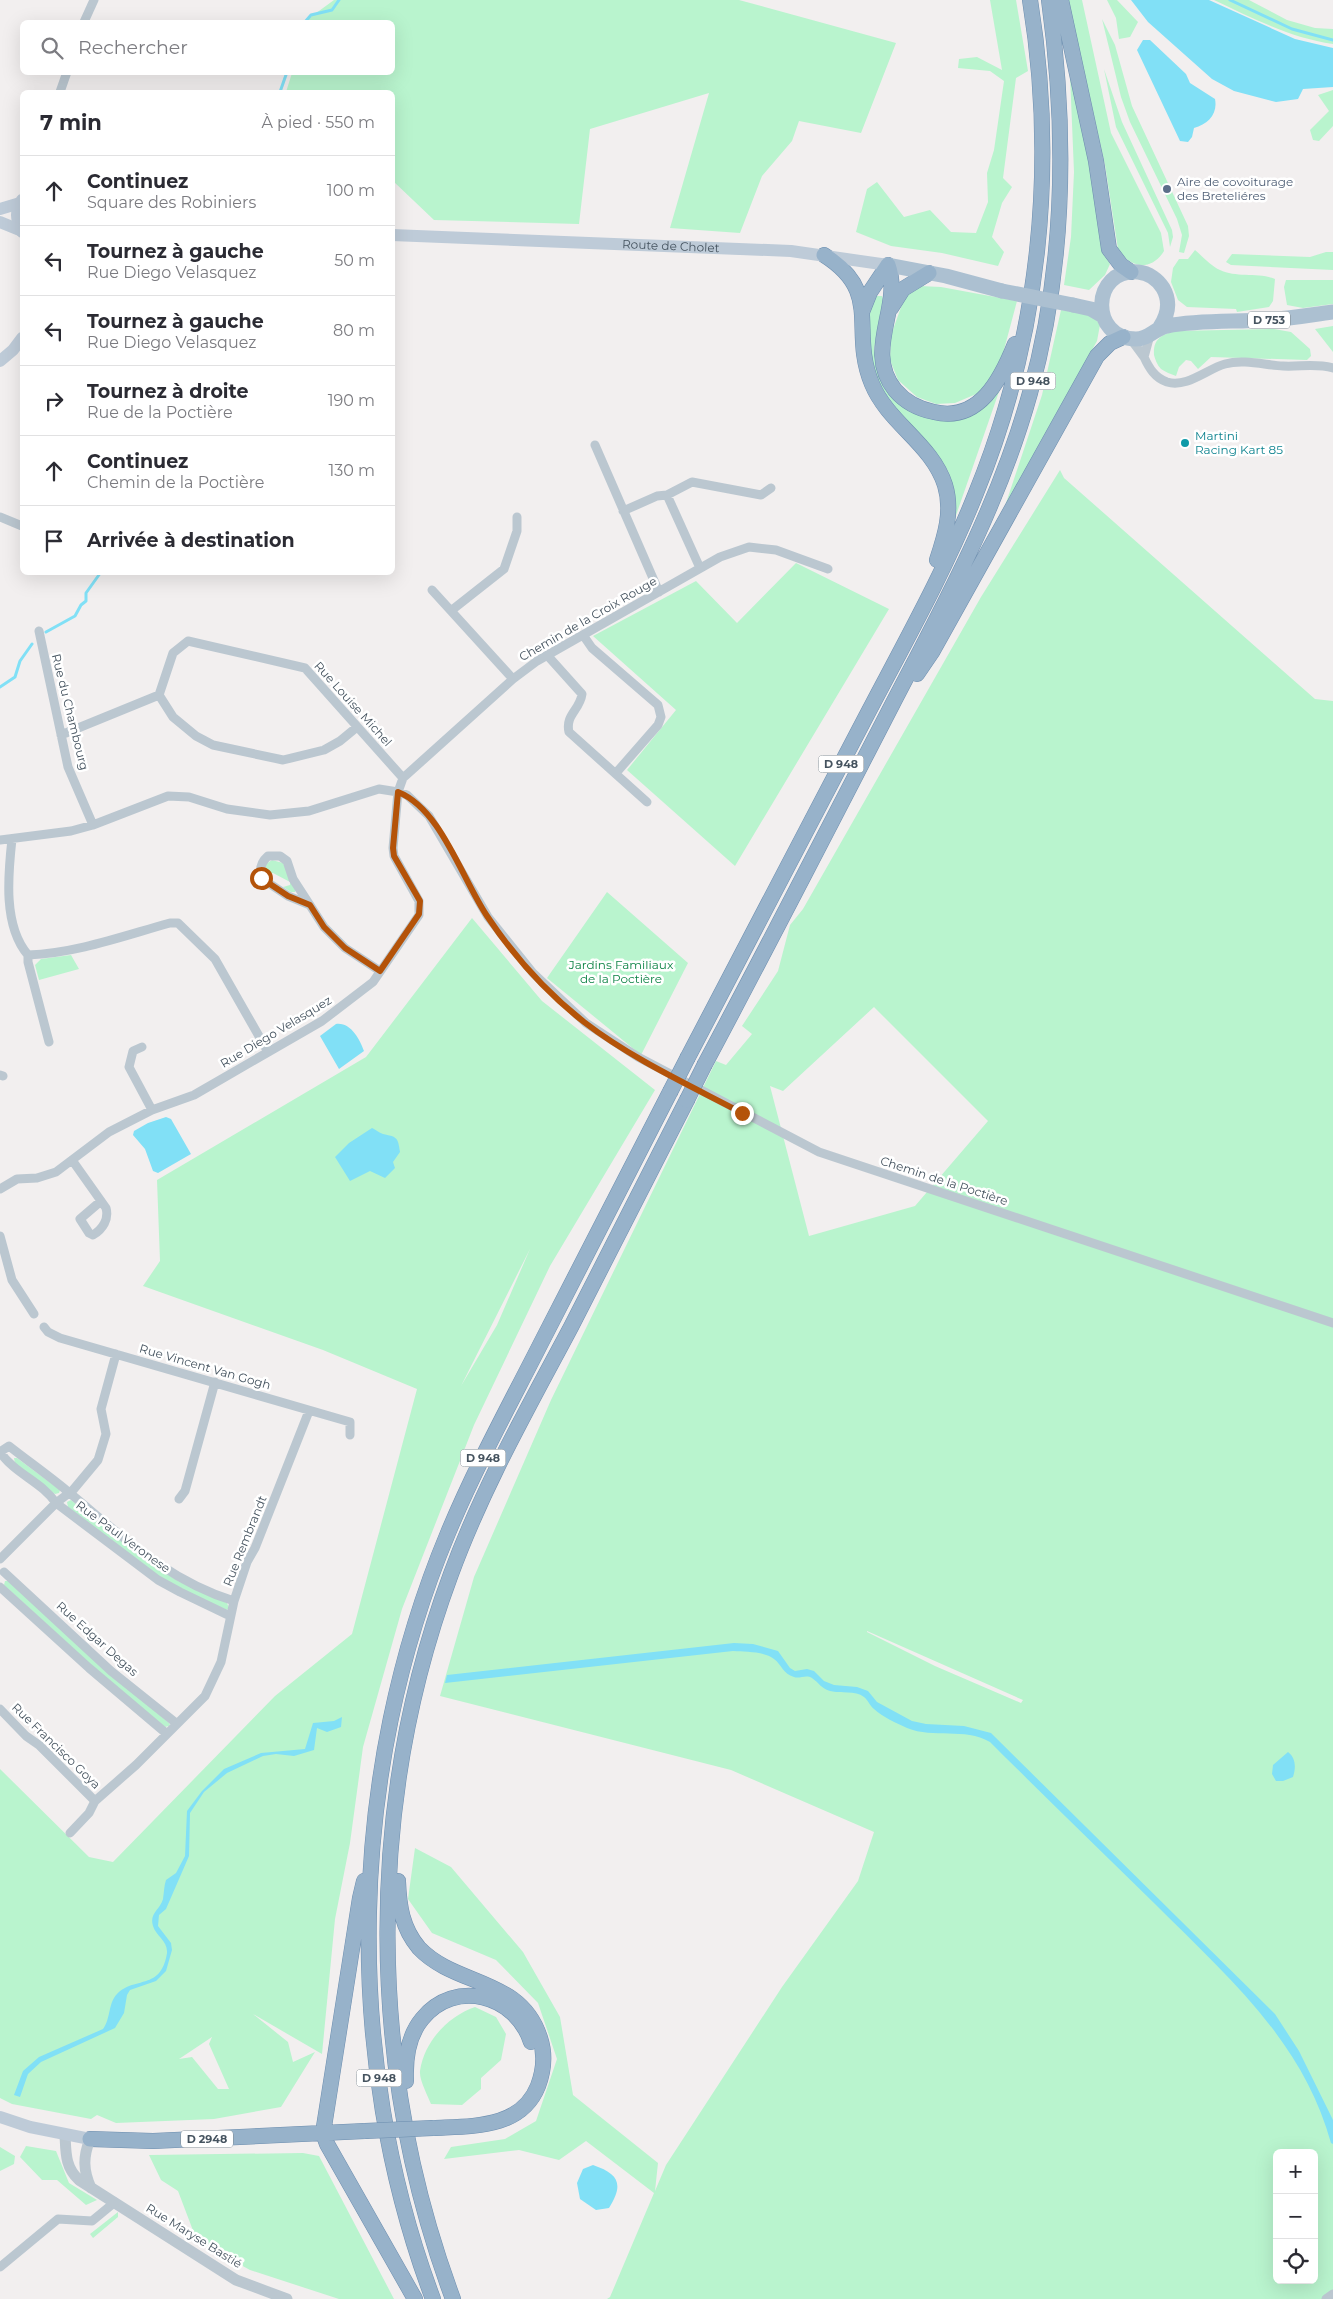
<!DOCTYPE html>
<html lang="fr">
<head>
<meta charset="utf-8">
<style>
  :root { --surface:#fff; --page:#f7f7f7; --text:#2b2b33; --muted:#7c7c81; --line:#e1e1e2 }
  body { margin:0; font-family:Montserrat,sans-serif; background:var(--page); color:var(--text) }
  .controls { position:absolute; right:15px; bottom:15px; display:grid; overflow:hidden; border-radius:8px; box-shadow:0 5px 20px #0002 }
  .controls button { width:45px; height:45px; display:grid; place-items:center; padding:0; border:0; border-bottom:1px solid var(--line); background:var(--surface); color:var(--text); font:25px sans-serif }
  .stop { position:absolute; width:15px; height:15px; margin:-11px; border:4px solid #b45309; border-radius:50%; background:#fff }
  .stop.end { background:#b45309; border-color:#fff; box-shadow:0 1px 5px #0008 }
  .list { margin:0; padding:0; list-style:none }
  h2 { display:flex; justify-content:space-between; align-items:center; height:65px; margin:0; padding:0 20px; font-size:21px }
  h2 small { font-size:16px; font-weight:400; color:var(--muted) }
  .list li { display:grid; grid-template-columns:32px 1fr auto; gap:15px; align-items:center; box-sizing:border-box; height:70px; padding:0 20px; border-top:1px solid var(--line) }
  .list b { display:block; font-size:19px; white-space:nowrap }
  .list p { margin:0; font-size:16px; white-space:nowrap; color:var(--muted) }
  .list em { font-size:16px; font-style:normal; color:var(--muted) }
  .icon { flex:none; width:28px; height:28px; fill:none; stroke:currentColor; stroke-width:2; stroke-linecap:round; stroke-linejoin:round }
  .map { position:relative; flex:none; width:1333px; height:2299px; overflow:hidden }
  .search { position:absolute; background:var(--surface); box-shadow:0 5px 20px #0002; left:20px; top:20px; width:375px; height:55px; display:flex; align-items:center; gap:12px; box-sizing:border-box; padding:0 18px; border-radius:8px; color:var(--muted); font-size:19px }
  .panel { position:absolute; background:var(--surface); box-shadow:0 5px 20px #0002; left:20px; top:90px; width:375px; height:485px; border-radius:8px }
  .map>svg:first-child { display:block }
</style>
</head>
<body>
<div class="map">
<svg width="1333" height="2299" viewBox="0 0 1333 2299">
  <rect width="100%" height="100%" fill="#f2efef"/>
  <path fill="#b9f4ce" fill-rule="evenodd" d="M 334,0 L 739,0 L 896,43 L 861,133 L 799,121 L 792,141 L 762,176 L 740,233 L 670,228 L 709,93 L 590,129 L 579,224 L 434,220 L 393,181 L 392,92 L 286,92 L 292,73 L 392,72 L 392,22 L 307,22 L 308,19 Z
    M 990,0 L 1016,0 L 1028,71 L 1016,78 L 1003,178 L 1012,187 L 1002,203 L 992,237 L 1004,252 L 998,266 L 942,253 L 891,246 L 856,232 L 867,189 L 877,182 L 904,217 L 930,210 L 951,232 L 976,233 L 988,202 L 987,173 L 994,150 L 1004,81 L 990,71 L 958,68 L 959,59 L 977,57 L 1002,70 Z
    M 1068,0 L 1082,0 L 1111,133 L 1161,233 L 1164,251 C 1151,272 1130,268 1118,249 L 1105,165 Z
    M 1107,0 L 1117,0 L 1138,22 L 1130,37 L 1119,39 L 1116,18 Z
    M 1214,0 L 1249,0 L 1287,20 L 1315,28 L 1333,29 L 1333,44 C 1291,38 1252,18 1214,0 Z
    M 1102,19 L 1115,45 L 1132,106 L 1188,226 L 1189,236 L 1184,253 L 1179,252 L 1182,235 L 1177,219 L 1130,122 L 1121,97 Z
    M 1104,69 L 1122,122 L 1172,230 L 1173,237 L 1170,247 L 1168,233 L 1116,127 Z
    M 1070,75 L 1094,179 L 1103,252 L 1110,264 L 1105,275 L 1089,290 L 1064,285 L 1071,237 L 1074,172 Z
    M 1333,90 L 1333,126 L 1319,141 L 1313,140 L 1310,130 L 1329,111 L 1318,95 Z
    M 1195,250 C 1202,256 1211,266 1220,270 C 1236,278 1258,272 1275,279 L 1273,301 L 1269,307 L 1237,312 L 1236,309 L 1187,307 L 1178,300 L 1171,282 L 1173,268 L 1179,259 L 1188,259 Z
    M 1326,252 L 1333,252 L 1333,270 L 1231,265 L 1226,262 L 1232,254 L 1310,257 Z
    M 1286,280 L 1333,280 L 1333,304 L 1303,308 L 1287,305 L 1284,287 Z
    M 920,286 L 941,287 L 1017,301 L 1001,361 L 981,392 L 955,403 L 936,404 L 917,397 L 898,380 L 890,360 L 891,335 L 904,299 L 912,290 Z
    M 877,296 L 882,296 L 883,299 L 874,349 L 878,370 L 892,395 L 947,417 L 1002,383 L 953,524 C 953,507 955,486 948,471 C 929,435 889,412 875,374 C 871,363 871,348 870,336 C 868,324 869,306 877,296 Z
    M 1061,310 L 1093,315 L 1100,325 L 1097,341 L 1005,506 L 1042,395 Z
    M 1333,326 L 1333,352 L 1315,329 Z
    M 1274,329 L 1291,332 L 1310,349 L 1311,356 L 1307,360 L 1211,357 L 1198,369 L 1191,361 L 1186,360 L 1179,367 L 1176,376 C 1171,374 1165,372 1161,369 C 1157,365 1155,359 1154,355 C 1153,339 1161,335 1175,331 Z
    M 1060,470 L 1064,478 L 1315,699 L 1333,701 L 1333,2119 L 1327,2129 L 1333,2134 L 1333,2299 L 607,2299 L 610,2297 L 654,2193 L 586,2141 L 559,2160 L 519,2150 L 444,2159 L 451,2147 L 505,2139 L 536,2121 L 557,2059 L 538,2003 L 496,1960 L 432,1933 L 408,1899 L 415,1848 L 451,1867 L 523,1952 L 560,2017 L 573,2095 L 658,2163 L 655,2191 L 666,2165 L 782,1987 L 858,1881 L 874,1832 L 731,1770 L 440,1696 L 474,1577 L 551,1400 L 716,1061 L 726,1065 L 752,1034 L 742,1026 L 778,971 L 790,925 L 803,909 L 981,597 ZM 874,1007 L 988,1121 L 915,1206 L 809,1236 L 770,1086 L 783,1091 ZM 867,1632 L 867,1631 L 1023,1700 L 1021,1703 L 935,1666 ZM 1277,2153 L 1314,2153 L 1314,2280 L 1277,2280 Z
    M 796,563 L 889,609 L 735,866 L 627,770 L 676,710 L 593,636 L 696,581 L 737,623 Z
    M 272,860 L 283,863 L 296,890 L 295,892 L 291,892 L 283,887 L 290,885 L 290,882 L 273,873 L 266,875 L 266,864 Z
    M 607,892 L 688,963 L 641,1055 L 547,978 Z
    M 472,918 L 542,1001 L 655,1090 L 550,1266 L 474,1425 L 402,1609 L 363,1747 L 350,1843 L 335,1919 L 322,2054 L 253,2014 L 288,2042 L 293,2062 L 315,2052 L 281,2107 L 214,2119 L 116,2123 L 97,2115 L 91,2119 L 12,2104 L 0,2098 L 0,1769 L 89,1857 L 113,1862 L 275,1696 L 352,1634 L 417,1389 L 323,1350 L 143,1286 L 160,1261 L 157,1180 L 366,1057 ZM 530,1249 L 497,1325 L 461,1386 ZM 212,2037 L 209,2044 L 229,2089 L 218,2089 L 192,2057 L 179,2059 Z
    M 71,955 L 79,969 L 39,980 L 35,965 L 41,959 Z
    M 14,1458 L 17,1458 L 60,1490 L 59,1493 L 55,1494 L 15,1464 Z
    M 71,1500 L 146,1561 L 178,1581 L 227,1603 L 229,1608 L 227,1610 L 175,1587 L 142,1567 L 68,1507 L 67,1502 Z
    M 5,1581 L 8,1581 L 170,1724 L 169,1726 L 165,1727 L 102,1675 L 4,1585 Z
    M 475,2007 L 496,2017 L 506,2034 L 501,2060 L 481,2078 L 481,2089 L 462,2105 L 431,2104 C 428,2096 419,2080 420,2071 C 424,2042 448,2016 475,2007 Z
    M 26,2146 L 56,2151 L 69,2183 L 97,2200 L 86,2205 L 57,2180 L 42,2180 L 20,2157 Z
    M 0,2147 L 15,2156 L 14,2164 L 0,2171 Z
    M 303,2153 L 319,2156 L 394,2299 L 339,2299 L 250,2270 L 197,2241 L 178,2191 L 161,2180 L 149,2155 Z
    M 118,2212 L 118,2217 L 93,2238 L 90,2234 Z"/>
  <path fill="#81e0f6" d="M 1131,0 L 1209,0 L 1295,39 L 1333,48 L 1333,87 L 1303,89 L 1298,99 L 1276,102 L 1234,91 L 1212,79 L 1148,22 Z
    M 1143,40 L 1150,40 L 1186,74 L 1190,83 L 1215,99 C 1218,114 1208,124 1194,128 L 1192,137 L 1188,142 L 1180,141 L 1137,50 Z
    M 336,1024 C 351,1022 360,1040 364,1051 L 339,1069 L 320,1036 Z
    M 166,1117 L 171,1119 L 191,1154 L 158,1173 L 153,1171 L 145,1149 L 133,1135 L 134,1131 L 148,1123 Z
    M 372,1128 C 375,1129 379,1133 383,1134 C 396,1137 398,1136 400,1152 L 393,1162 L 395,1168 L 385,1178 L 370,1171 L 350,1181 L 335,1157 L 349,1143 Z
    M 734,1643 L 753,1644 L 778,1651 L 790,1668 L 795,1671 L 807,1669 L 814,1671 L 824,1681 L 834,1685 L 857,1687 L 868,1691 L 877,1702 L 912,1721 L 926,1724 L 964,1726 L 991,1733 L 1275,2014 L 1299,2051 L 1333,2120 L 1333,2144 L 1331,2143 C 1303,2041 1227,1976 1155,1904 C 1100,1850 1044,1796 990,1742 C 964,1727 934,1739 907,1728 C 896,1723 883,1717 874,1709 C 870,1706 868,1700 864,1697 C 855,1690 841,1694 830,1691 C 822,1689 819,1683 812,1678 C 806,1674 800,1679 794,1677 C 783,1674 782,1665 774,1659 C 764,1651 745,1652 733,1651 L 445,1683 L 447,1675 Z
    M 342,1717 L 341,1727 L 327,1732 L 317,1728 L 314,1750 L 294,1756 L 276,1754 L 263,1756 L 227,1773 L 204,1792 L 190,1813 L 189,1856 L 166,1909 L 159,1915 L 158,1926 L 171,1943 L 172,1950 L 166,1971 L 156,1981 L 130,1990 L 127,1995 L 124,2013 L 115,2028 L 41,2062 L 28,2074 L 20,2097 L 14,2095 L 23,2071 L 39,2057 L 103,2029 C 111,2018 108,2003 117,1994 C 134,1976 161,1991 167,1953 C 168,1941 156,1936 153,1926 C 149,1913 160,1910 163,1899 C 164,1892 164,1886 166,1880 L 176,1873 L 185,1856 L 187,1811 L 202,1791 L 224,1769 L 261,1753 L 305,1749 L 313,1723 L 334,1721 Z
    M 1288,1752 C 1296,1758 1296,1768 1293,1777 L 1283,1781 L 1276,1781 L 1272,1774 L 1273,1765 Z
    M 593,2165 C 619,2174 624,2184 609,2208 L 596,2210 L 580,2199 L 577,2183 L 583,2169 Z"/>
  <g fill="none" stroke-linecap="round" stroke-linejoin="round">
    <path stroke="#81e0f6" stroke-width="3" d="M 1230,0 L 1292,29 L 1333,40
      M 305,22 L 311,15 L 332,10 L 339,0
      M 280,92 L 287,72
      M 46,632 L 75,616 L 81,605 L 86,601 L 86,593 L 101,572
      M 0,687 L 15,677 L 20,661 L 32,644"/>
    <g stroke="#6d8eaf" stroke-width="16">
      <path id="trunk" d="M 1061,0 L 1096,161 L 1109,249 L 1121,265 L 1131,272
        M 824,255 C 884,293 849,329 872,384 C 888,423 932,444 945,485 C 953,511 945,536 937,560
        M 888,265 C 903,307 863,350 895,390 C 905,402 919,409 934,412 C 979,423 1001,379 1015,344
        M 891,308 L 903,289 L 929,273
        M 862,312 L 870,292 L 888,265
        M 917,674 L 932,652 L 1097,356 L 1110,343 L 1123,337
        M 688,1057 C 746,948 803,838 860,728 C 900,651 944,574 976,493 C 1040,336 1057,166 1030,0
        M 705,1064 C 768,946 829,827 891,707 C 944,605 999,505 1030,393 C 1066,264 1067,131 1049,0
        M 364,1881 L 360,1898 L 323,2133 L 327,2144 L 415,2299
        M 398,1881 C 399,1906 402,1928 419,1948 C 456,1987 521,1977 540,2038 C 545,2053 544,2070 538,2086 C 521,2129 472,2126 433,2128
        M 406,2081 C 405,2059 408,2036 422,2019 C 455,1978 516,1995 531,2042
        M 90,2139 L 153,2141 L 365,2131
        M 433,2299 C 342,2057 348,1772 448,1533 C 475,1468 509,1406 541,1343 C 584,1260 627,1176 670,1092
        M 453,2299 C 367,2068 365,1805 451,1574 C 483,1487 528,1408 571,1327 C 610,1251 648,1175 687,1100"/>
    </g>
    <path stroke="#bbc7d0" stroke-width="9" d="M 84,22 L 94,0
      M 60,92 L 67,72
      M 1130,338 L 1144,357 L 1150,335
      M 1144,357 C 1149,368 1155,378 1167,382 C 1187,388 1207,369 1225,364 C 1243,359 1265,365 1283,366 C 1300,367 1316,363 1333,368
      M 595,445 L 659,592
      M 667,495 L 700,568
      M 623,511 L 657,496 L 667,495 L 692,482 L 761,495 L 771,488
      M 0,517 L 22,526
      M 432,590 L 513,679
      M 452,610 L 504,569 L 517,531 L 517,517
      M 39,631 L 68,767 L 93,825
      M 583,635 L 592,648 L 658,705 L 661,717 L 658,725 L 616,773
      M 547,655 L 582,694 C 580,710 565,715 569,732 L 647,802
      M 159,695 L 173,717 L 196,736 L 213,745 L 283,760 L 324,750 L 340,741 L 357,727
      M 61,735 L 159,695 L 173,653 L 188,641 L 305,668 L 403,778
      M 12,839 C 8,875 3,926 28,955 L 28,962 L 49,1042
      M 0,840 L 71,831 L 93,825 L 168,796 L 189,797 L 227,809 L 270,815 L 309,811 L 379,789 L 398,792 L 407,795 L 429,816 L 488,917 L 533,973 L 586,1023 L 638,1057 L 819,1152 L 1333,1323
      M 310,905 L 288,896 L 261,878 C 259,869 261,862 268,856 L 280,856 L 287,861 L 293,879 L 324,927 L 345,948 L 380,971
      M 28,955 C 77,953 123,936 170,923 L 178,923 L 215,959 L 268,1052
      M 142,1047 L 133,1051 L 129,1067 L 152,1110
      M 0,1075 L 3,1076
      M 72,1160 L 106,1208 C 109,1219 103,1229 93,1235 L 89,1233 L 80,1219 L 101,1201
      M 0,1189 L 17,1179 L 37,1178 L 56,1172 L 109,1132 L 152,1110 L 194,1095 L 322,1021 L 373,982 L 419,915 L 419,901 L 394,856 L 393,848 L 398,792 L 403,778 L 513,679 L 537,661 L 720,557 L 749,547 L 776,550 L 828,569
      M 0,1236 L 12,1280 L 34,1314
      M 44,1327 L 48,1332 L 60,1338 L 350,1422 L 350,1435
      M 0,1452 L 9,1446 C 28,1461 48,1475 66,1490 C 120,1534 166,1580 234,1601
      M 0,1452 C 15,1474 42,1482 56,1503 L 158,1580 L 180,1592 L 230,1616
      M 179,1499 L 185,1491 L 215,1382
      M 0,1559 L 56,1503 L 73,1490 L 98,1460 L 106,1434 L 101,1409 L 116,1354
      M 4,1572 L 111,1671 L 176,1723
      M 0,1587 L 89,1668 L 167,1734
      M 0,1709 L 26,1736 L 39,1745 L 95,1801
      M 70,1833 L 89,1813 L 95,1801 L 136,1765 L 205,1696 L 221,1662 L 234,1601 L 247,1562 L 255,1548 L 309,1411
      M 0,2267 L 58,2219 L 92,2221 L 115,2202
      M 1326,2299 L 1333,2294"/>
    <path stroke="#bbc7d0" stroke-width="11" d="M 65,2135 C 66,2153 65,2167 79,2180 L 236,2280 L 287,2299
      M 90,2139 C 83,2157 83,2170 91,2188"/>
    <g stroke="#becbd8" stroke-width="12">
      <path d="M 22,200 C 15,210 16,221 22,232"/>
      <path d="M 0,209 L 20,203"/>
      <path d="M 0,222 L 22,231"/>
      <path id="s1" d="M 392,235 L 791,251 L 888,265"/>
      <path d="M 0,361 L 13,350 L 22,338"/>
      <path d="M 0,2117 L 30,2127 L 90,2139"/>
    </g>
    <path stroke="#acc0d1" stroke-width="15" d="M 888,265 L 946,276 L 1002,291
      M 1073,305 L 1091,309 L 1103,316
      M 1160,327 C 1168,315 1171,302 1163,288 C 1158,280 1149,273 1138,272 C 1091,268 1089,339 1136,339 C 1149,339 1155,328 1167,326 C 1199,320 1232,322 1265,320 C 1288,319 1310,315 1333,312"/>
    <use href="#trunk" stroke="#97b2ca" stroke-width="15"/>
    <g stroke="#6d8eaf" stroke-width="16" stroke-linecap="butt">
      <path id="trunk-bridge" d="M 670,1092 L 688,1057
        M 687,1100 L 705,1064
        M 365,2131 L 433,2128"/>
    </g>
    <path stroke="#acc0d1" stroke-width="15" d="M 1002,291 L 1073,305"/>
    <use href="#trunk-bridge" stroke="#97b2ca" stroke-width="15"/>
  </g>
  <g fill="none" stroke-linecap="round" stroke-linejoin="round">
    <path stroke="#b45309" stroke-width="6" d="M 261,878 L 288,896 L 310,905 L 324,927 L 345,948 L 380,971 L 419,914 L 420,901 L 394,856 L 393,848 L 398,792 C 441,809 462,879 487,916 C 513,955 547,993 584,1022 C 632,1059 689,1085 742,1113"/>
  </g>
  <circle fill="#5c6f8a" stroke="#fff" stroke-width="2" cx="1167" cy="189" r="5"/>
  <circle fill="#0f9aa8" stroke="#fff" stroke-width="2" cx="1185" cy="443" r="5"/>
  <g text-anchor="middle" stroke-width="5" stroke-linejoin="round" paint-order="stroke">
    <g fill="#fff" stroke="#7d878f" stroke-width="1">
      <rect x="1248" y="311.5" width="42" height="17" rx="4"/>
      <rect x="1010.5" y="372.5" width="45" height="17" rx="4"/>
      <rect x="818.5" y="755.5" width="45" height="17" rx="4"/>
      <rect x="460.5" y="1449.5" width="45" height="17" rx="4"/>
      <rect x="356.5" y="2069.5" width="45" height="17" rx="4"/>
      <rect x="181" y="2130.5" width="52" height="17" rx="4"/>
    </g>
    <g font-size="11" font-weight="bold" fill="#45535f">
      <text x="1269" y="324">D 753</text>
      <text x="1033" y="385">D 948</text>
      <text x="841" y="768">D 948</text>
      <text x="483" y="1462">D 948</text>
      <text x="379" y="2082">D 948</text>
      <text x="207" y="2143">D 2948</text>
    </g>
    <g font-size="12" fill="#4e5e75" stroke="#fff" text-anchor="start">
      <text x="1177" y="186">Aire de covoiturage<tspan x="1177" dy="14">des Breteliéres</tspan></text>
    </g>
    <g font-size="12" fill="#45535f" stroke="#fff">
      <text dy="4" stroke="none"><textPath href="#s1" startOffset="279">Route de Cholet</textPath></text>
      <text transform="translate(588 619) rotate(-30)" y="4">Chemin de la Croix Rouge</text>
      <text transform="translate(353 704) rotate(48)" y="4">Rue Louise Michel</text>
      <text transform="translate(70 712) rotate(76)" y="4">Rue du Chambourg</text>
      <text transform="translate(276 1032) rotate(-31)" y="4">Rue Diego Velasquez</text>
      <text transform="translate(944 1181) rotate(18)" y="4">Chemin de la Poctière</text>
      <text transform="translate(205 1367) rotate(16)" y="4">Rue Vincent Van Gogh</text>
      <text transform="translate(123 1537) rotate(36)" y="4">Rue Paul Veronese</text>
      <text transform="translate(245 1541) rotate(-68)" y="4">Rue Rembrandt</text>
      <text transform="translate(97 1639) rotate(42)" y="4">Rue Edgar Degas</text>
      <text transform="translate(56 1746) rotate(44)" y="4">Rue Francisco Goya</text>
      <text transform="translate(194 2236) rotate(32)" y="4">Rue Maryse Bastié</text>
    </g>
    <g font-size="12" fill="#0d838f" stroke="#fff" text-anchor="start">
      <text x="1195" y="440">Martini<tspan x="1195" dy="14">Racing Kart 85</tspan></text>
    </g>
    <g font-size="12" fill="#0d8345" stroke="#fff">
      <text x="621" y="969">Jardins Familiaux<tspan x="621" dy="14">de la Poctière</tspan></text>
    </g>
  </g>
</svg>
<div class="controls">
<button>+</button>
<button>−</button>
<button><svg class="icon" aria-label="locate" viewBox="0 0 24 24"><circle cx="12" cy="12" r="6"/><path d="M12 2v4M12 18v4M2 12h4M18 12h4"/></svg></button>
</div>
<div class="stop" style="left:261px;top:878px"></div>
<div class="stop end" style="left:742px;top:1113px"></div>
<div class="search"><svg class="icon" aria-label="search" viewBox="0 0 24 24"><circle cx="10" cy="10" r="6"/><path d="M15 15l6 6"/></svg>Rechercher</div>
<section class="panel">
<h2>7 min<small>À pied · 550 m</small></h2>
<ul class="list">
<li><svg class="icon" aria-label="ahead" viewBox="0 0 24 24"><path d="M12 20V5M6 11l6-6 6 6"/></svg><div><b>Continuez</b><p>Square des Robiniers</p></div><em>100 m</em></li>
<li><svg class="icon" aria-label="left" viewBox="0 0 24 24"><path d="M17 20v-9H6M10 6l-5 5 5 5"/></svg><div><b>Tournez à gauche</b><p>Rue Diego Velasquez</p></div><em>50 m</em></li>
<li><svg class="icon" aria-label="left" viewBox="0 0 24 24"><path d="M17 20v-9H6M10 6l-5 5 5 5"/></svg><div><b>Tournez à gauche</b><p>Rue Diego Velasquez</p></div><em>80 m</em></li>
<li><svg class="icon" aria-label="right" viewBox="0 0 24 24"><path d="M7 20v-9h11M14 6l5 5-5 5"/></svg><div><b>Tournez à droite</b><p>Rue de la Poctière</p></div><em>190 m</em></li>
<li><svg class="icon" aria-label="ahead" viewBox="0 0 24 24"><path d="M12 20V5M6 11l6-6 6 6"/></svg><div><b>Continuez</b><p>Chemin de la Poctière</p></div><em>130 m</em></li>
<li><svg class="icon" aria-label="arrive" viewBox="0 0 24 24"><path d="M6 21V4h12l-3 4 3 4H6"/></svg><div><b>Arrivée à destination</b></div></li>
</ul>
</section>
</div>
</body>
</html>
